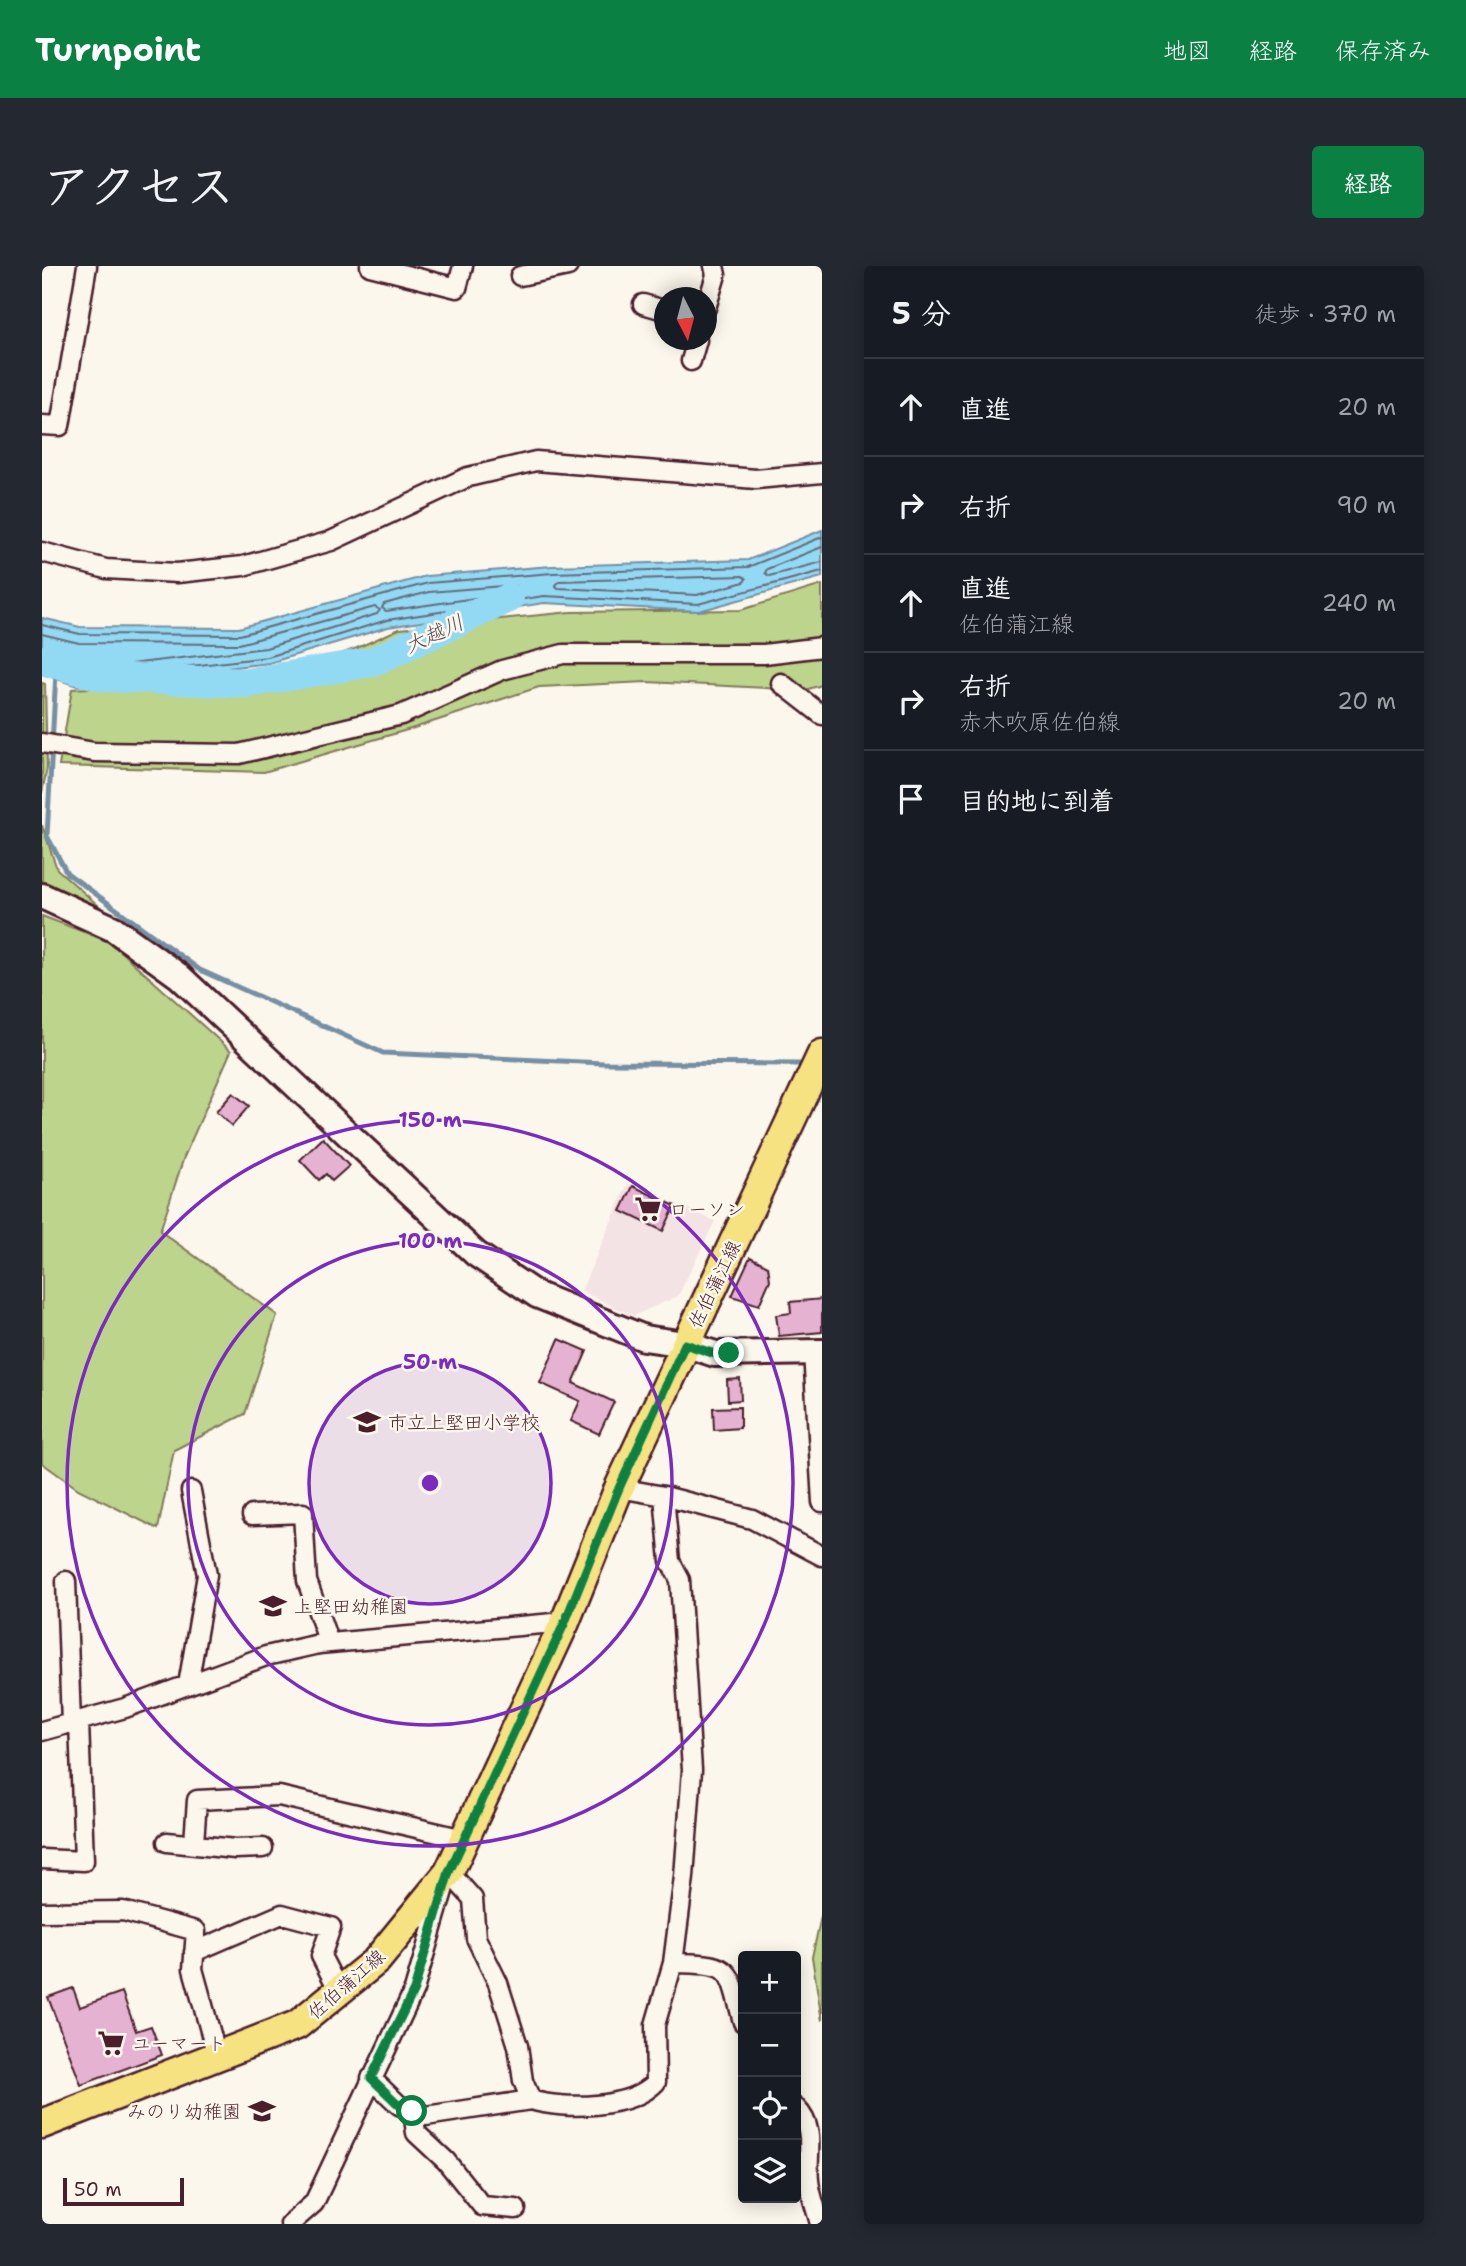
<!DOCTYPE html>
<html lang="ja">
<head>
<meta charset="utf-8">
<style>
  :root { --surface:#171b24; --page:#242831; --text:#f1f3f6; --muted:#9ea1a6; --line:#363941; --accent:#0b8043 }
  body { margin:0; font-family:"Shantell Sans","Klee One",sans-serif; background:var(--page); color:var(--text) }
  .controls { position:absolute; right:21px; bottom:21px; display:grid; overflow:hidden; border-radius:7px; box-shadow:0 4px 18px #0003 }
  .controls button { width:63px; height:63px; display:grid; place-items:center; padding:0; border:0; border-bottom:2px solid var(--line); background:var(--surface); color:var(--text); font:35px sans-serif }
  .compass { position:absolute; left:612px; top:21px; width:63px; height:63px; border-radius:50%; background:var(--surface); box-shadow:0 4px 18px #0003; rotate:174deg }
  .scale { position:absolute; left:21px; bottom:18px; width:121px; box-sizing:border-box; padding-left:7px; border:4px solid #4a1f2b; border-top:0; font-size:19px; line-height:24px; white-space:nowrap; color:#4a1f2b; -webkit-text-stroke:5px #fbf7ec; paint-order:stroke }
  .stop { position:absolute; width:21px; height:21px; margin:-16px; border:5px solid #0b8043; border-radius:50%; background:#fff }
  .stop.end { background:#0b8043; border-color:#fff; box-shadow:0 2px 7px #0008 }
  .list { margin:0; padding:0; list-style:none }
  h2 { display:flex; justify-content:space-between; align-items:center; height:91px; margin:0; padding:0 28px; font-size:30px }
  h2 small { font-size:23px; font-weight:400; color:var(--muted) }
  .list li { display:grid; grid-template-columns:46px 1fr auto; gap:21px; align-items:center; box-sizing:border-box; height:98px; padding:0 28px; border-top:2px solid var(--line) }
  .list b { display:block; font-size:26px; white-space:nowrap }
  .list p { margin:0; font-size:23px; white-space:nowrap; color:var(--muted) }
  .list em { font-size:23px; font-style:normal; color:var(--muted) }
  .icon { flex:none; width:38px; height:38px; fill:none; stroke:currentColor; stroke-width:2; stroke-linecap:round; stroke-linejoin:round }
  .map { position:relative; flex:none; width:780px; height:1958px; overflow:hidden; border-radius:7px }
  header { display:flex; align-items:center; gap:42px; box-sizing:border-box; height:98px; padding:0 35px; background:var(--accent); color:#fff }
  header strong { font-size:33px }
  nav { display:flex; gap:38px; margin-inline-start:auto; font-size:24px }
  .intro { display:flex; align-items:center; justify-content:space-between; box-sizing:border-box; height:168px; padding:0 42px }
  h1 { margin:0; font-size:49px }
  .button { padding:18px 32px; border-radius:7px; background:var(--accent); color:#fff; font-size:24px; font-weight:700 }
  main { display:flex; gap:42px; padding:0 42px }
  aside { flex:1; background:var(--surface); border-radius:7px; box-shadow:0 4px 18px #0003 }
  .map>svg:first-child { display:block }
</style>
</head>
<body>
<header>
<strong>Turnpoint</strong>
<nav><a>地図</a><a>経路</a><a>保存済み</a></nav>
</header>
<div class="intro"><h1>アクセス</h1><a class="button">経路</a></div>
<main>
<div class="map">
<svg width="780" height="1958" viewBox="0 0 780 1958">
  <rect width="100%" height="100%" fill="#fbf7ec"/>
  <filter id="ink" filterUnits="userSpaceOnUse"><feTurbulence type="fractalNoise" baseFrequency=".0143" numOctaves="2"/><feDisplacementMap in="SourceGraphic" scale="14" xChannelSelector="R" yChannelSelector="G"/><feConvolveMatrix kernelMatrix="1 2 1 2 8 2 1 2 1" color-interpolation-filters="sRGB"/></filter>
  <g filter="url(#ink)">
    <path fill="#f4e3e4" d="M 586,917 L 673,955 L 636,1030 L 591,1050 L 539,1025 Z"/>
    <path fill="#bcd48b" stroke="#837a5b" stroke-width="2" d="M 780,319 L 780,419 L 763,424 L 605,416 L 497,421 L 372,462 L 222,506 L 17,500 L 30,423 L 65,421 L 205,423 L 315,382 L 357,363 L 529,346 L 699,344 Z
      M 0,417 L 3,418 L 5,502 L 0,527 Z
      M 0,559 L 15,603 L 74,655 L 0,618 Z
      M 0,650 L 68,676 L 189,785 L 142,891 L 118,965 L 235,1049 L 203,1148 L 132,1184 L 116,1263 L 36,1223 L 0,1197 Z
      M 780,1646 L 780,1755 L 770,1691 Z"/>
    <path fill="#92daf4" stroke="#758fa4" stroke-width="2" d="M 780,264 L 780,311 L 657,345 L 502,337 L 346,361 L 227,397 L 35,420 L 0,408 L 0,352 L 38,361 L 197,362 L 384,310 L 510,300 L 706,294 Z"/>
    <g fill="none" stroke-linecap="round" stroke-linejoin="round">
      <path stroke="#676a7b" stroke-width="2" d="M 780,281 L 725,303 L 723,307 L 727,310 L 780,296
        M 701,310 L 704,313 L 702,316 L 655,329 L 516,322 L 513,319 L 517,315 Z
        M 473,319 L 476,322 L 474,326 L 344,345 L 340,342 L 342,338 L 387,326 Z
        M 0,359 L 38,368 L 198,369 L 386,317 L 511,307 L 706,301 L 780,271
        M 0,368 L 37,377 L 197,378 L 333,341 L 338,344 L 335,348 L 224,382 L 37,404 L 0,394
        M 0,402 L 36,413 L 226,391 L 345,354 L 502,330 L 656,338 L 780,305"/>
      <path stroke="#758fa4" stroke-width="5" d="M 14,406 L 5,570 L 25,607 L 158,704 L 341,787 L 562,797 L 757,798"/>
      <path stroke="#92daf4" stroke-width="30" d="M 0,394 L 62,411 L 205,417 L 330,396 L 467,332"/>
    </g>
    <path fill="#e5b3d1" stroke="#4a1f2b" stroke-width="2" d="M 191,827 L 207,840 L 190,860 L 174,846 Z
      M 281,872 L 307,900 L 290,915 L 284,908 L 277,914 L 258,894 Z
      M 591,920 L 633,940 L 621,965 L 579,945 Z
      M 708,991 L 726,1000 L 728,1014 L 717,1039 L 690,1030 Z
      M 780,1033 L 780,1066 L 737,1070 L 734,1049 L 749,1047 L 748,1036 Z
      M 517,1073 L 545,1085 L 531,1117 L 572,1136 L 557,1168 L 529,1155 L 538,1135 L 498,1117 Z
      M 698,1113 L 699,1134 L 686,1135 L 685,1114 Z
      M 698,1141 L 698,1162 L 672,1164 L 671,1142 Z
      M 31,1722 L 38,1741 L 80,1726 L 94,1765 L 109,1760 L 120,1789 L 39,1819 L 6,1731 Z"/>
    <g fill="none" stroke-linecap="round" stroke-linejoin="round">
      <g stroke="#4a1f2b" stroke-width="23">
        <path id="street" d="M 328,0 L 415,22 L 421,0
          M 478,10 L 526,0
          M 601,38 L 622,44
          M 664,42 L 674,9 L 672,0
          M 649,95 L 655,74
          M 0,159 L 18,160 L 45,0
          M 0,286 L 64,303 L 135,307 L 201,300 L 289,275 L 426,211 L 494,195 L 714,213 L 780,207
          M 739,417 L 780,449
          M 0,477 L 52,486 L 197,488 L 359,449 L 460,404 L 521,388 L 722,388 L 780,381
          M 771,1086 L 780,1236
          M 577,1222 L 622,1230 L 710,1253 L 780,1290
          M 210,1249 L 261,1247 L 265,1315 L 287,1377
          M 24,1315 L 29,1458
          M 146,1419 L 165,1309 L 149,1225
          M 0,1465 L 83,1442 L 224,1390 L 277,1378 L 523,1356
          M 125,1576 L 193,1583 L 221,1582
          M 152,1577 L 155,1534 L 237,1530 L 422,1573
          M 0,1593 L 42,1595 L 37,1456
          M 407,1606 L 431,1633 L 434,1672 L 456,1717 L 476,1780 L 481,1815 L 489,1834 C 522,1844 589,1843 614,1816 L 613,1759 L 631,1697 L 642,1611 L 650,1504 L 638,1314 L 628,1295 L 622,1230
          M 0,1646 L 81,1645 L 154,1665 L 151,1703 L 175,1790
          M 152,1686 L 240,1648 L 289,1661 L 279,1690 L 298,1727
          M 631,1697 C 692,1698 686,1700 701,1756
          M 329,1812 L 357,1839 L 384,1850 L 489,1834
          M 754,1842 C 777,1865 762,1893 768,1921 C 770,1933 775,1946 778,1958
          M 371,1845 L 374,1867 L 404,1895 L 440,1940 L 474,1943
          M 248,1958 L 272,1937 L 372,1724 L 403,1618"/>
      </g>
      <g stroke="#4a1f2b" stroke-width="30">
        <path id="secondary" d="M 0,630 L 72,663 L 137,710 L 434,988 L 495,1029 L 602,1072 L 643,1078 L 673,1088 L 780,1086"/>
      </g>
      <g stroke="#4a1f2b" stroke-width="33">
        <path id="primary" d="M 0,1858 L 255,1759 L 335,1694 L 407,1606 L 523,1356 L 577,1222 L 780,788"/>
      </g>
      <use href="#street" stroke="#fbf7ec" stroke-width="18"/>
      <use href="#secondary" stroke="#fbf7ec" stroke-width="24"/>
      <use href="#primary" stroke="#f6e281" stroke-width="28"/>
    </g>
  </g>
  <g fill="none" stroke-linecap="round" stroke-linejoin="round" filter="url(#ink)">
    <path stroke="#0b8043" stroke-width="9" d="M 370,1845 L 357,1839 L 329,1812 L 372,1724 L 407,1606 L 523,1356 L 577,1222 L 643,1078 L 673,1088 L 687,1087"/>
  </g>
  <circle cx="388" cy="1217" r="121" fill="#7b2cbf" fill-opacity=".12"/>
  <g fill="none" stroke="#7b2cbf" stroke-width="3.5">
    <circle cx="388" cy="1217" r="121"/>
    <circle cx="388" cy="1217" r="242"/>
    <circle cx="388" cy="1217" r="363"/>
  </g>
  <defs>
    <g id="supermarket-bare" transform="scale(2.1)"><path d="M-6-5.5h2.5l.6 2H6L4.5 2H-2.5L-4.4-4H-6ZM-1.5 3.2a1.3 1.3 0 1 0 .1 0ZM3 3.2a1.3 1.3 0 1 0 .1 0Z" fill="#4a1f2b" stroke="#fbf7ec" stroke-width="2.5" paint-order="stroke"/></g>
    <g id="school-bare" transform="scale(2.1)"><path d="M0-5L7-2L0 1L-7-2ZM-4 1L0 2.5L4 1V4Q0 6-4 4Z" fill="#4a1f2b" stroke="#fbf7ec" stroke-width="2.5" paint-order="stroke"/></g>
  </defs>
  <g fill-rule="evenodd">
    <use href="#supermarket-bare" x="606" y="943"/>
    <use href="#school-bare" x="325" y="1156"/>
    <use href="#school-bare" x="231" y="1340"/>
    <use href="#supermarket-bare" x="69" y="1777"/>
    <use href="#school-bare" x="220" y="1845"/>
  </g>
  <g text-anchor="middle" stroke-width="5" stroke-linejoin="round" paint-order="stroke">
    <g font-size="19" fill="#4a1f2b" stroke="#fbf7ec" text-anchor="start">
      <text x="627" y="950">ローソン</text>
      <text x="346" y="1163">市立上堅田小学校</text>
      <text x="252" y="1347">上堅田幼稚園</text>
      <text x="90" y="1784">ユーマート</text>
      <text x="199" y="1852" text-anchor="end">みのり幼稚園</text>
    </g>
    <g font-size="19" fill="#4a1f2b" stroke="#fbf7ec">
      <text transform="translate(672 1018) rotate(-64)" y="7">佐伯蒲江線</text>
      <text transform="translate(304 1718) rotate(-41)" y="7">佐伯蒲江線</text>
    </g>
    <g font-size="21" font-style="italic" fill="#5c4e5d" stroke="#fbf7ec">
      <text transform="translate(392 368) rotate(-25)" y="7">大越川</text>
    </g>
  </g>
  <circle cx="388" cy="1217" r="10" fill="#7b2cbf" stroke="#fbf7ec" stroke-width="3.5"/>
  <g font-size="21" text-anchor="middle" font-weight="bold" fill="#7b2cbf" stroke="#fbf7ec" stroke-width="5" stroke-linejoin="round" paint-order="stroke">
    <text x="388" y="861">150 m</text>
    <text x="388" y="982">100 m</text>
    <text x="388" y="1103">50 m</text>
  </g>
</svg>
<div class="controls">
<button>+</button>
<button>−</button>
<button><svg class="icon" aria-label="locate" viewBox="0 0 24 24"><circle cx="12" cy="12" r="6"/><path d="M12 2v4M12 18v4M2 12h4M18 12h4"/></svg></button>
<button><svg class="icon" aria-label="layers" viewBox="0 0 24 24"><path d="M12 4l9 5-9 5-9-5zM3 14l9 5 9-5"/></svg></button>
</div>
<svg class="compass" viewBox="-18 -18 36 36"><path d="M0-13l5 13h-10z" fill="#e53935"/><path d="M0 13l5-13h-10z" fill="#9ea1a6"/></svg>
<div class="scale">50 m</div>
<div class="stop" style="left:370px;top:1845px"></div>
<div class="stop end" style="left:687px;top:1087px"></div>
</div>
<aside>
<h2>5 分<small>徒歩 · 370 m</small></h2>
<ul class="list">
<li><svg class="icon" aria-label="ahead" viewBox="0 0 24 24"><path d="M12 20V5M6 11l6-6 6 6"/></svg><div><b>直進</b></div><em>20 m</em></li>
<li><svg class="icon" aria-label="right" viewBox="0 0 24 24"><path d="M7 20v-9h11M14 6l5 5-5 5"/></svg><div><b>右折</b></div><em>90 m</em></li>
<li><svg class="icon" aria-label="ahead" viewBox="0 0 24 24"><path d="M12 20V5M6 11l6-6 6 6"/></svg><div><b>直進</b><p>佐伯蒲江線</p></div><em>240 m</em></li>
<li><svg class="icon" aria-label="right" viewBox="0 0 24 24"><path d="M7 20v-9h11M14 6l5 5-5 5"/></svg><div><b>右折</b><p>赤木吹原佐伯線</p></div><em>20 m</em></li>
<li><svg class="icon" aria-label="arrive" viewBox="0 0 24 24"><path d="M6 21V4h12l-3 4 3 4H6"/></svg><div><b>目的地に到着</b></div></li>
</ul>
</aside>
</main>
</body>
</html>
